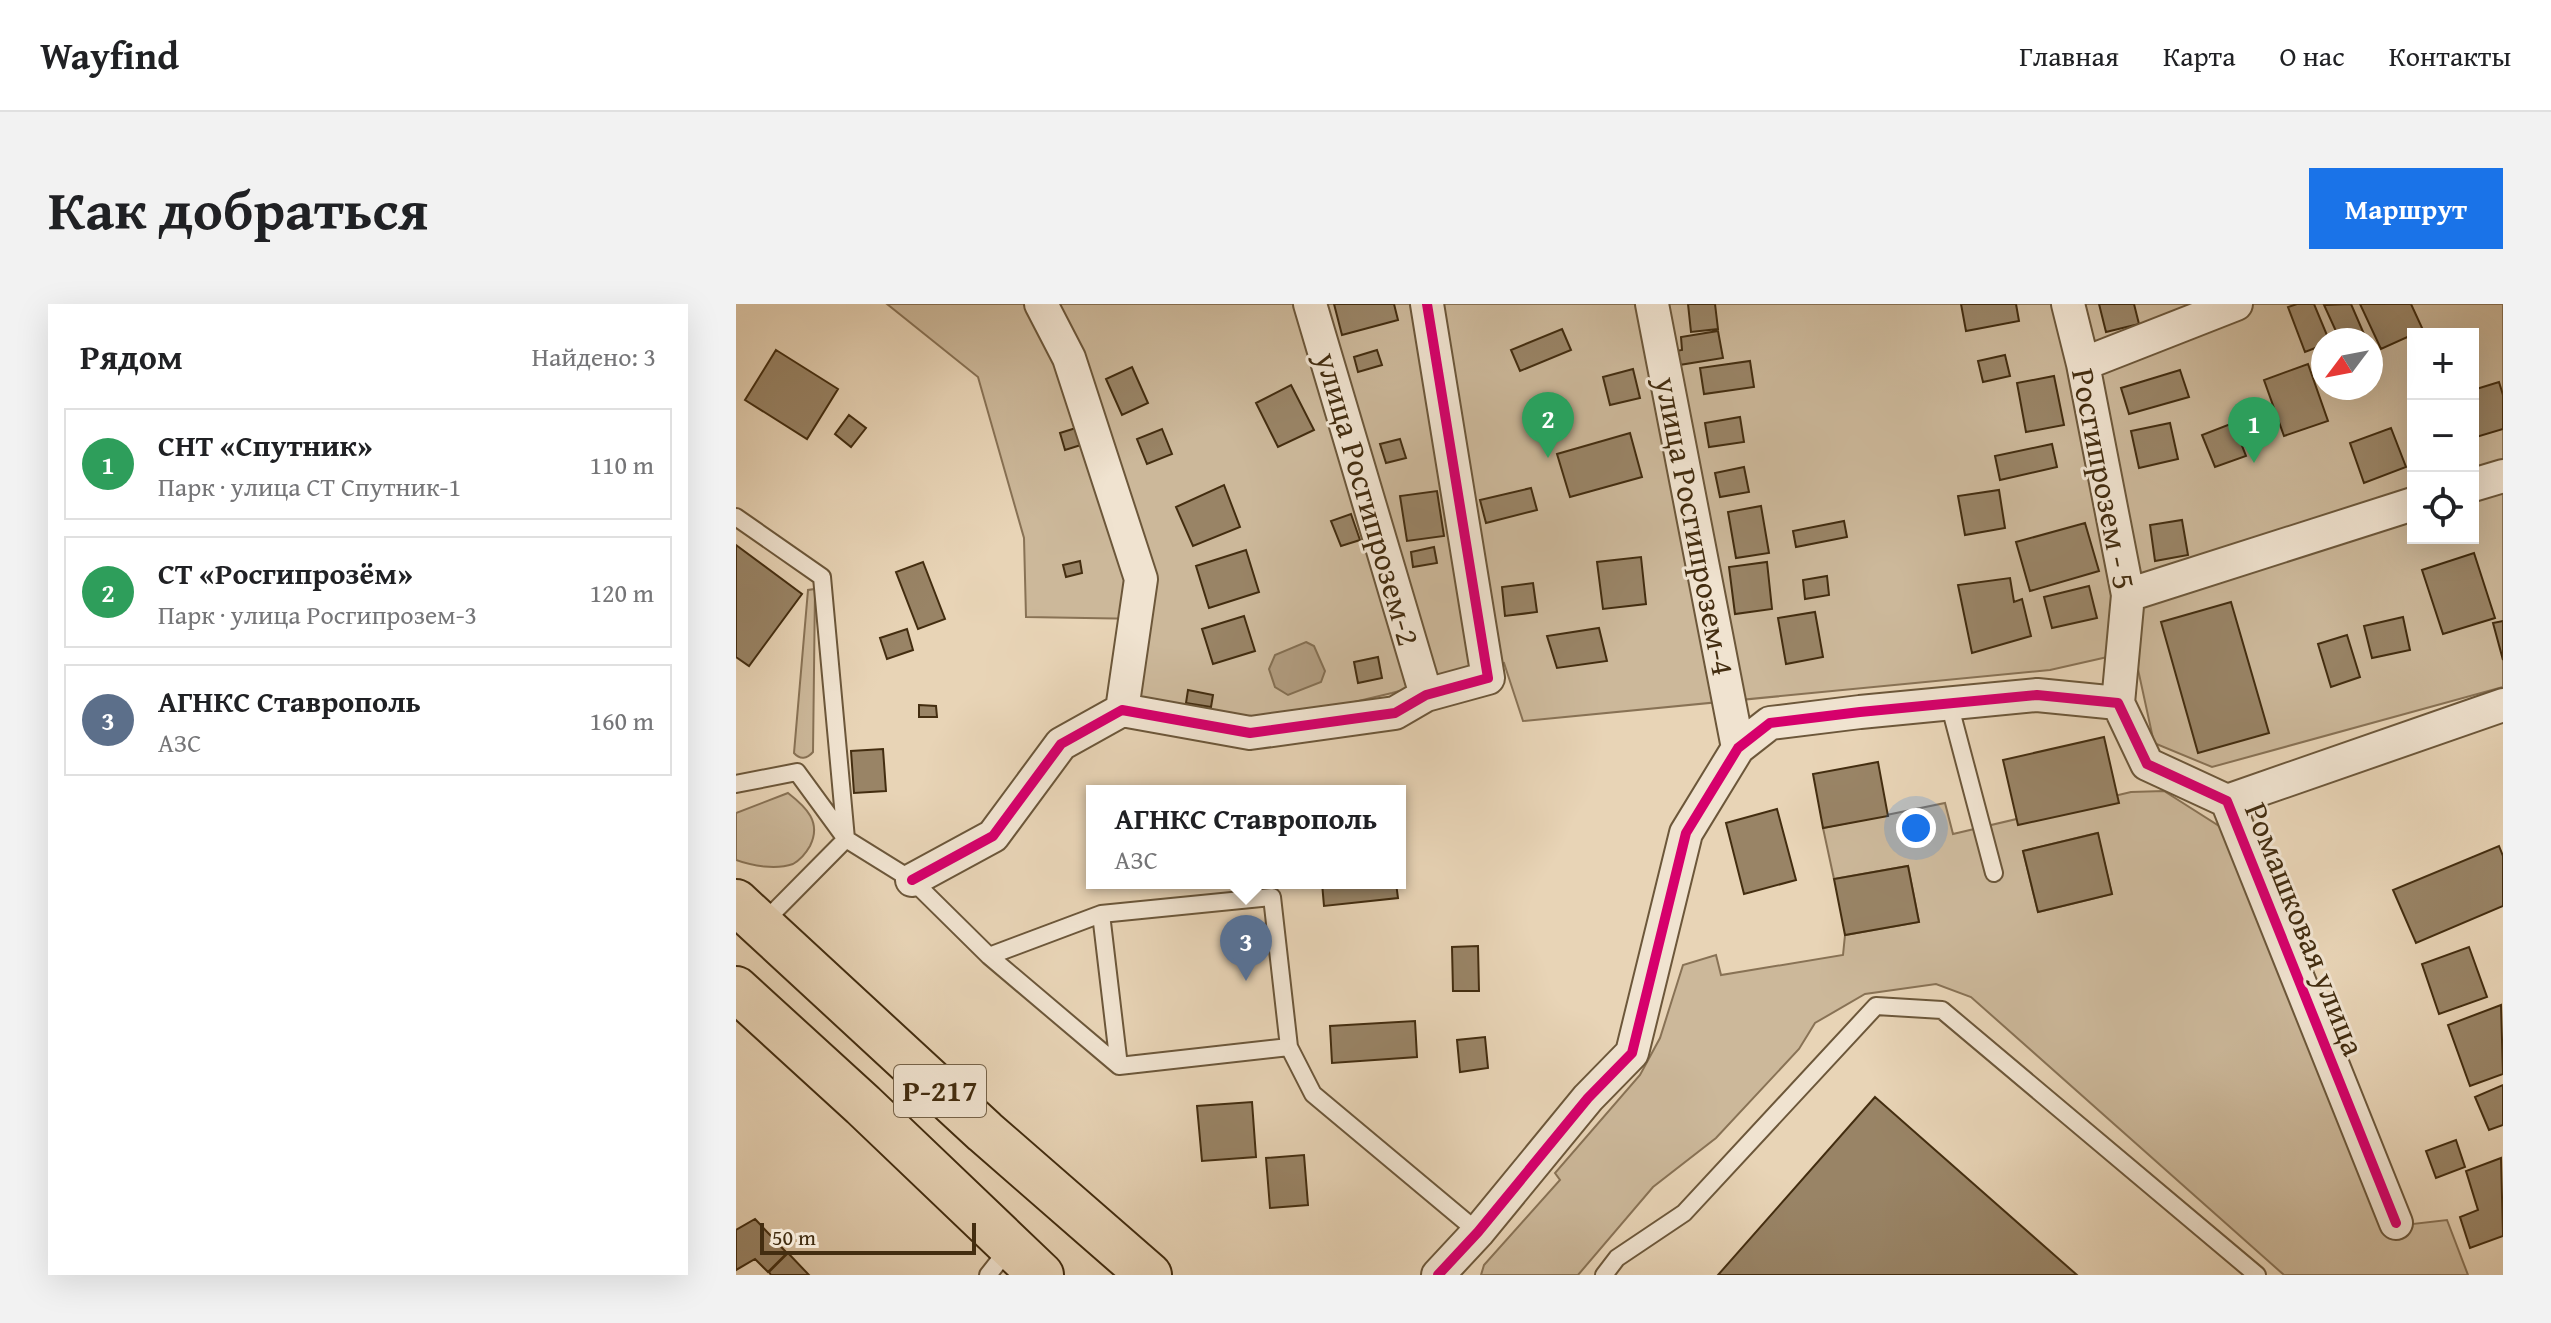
<!DOCTYPE html>
<html lang="ru">
<head>
<meta charset="utf-8">
<style>
  :root { --surface:#fff; --page:#f2f2f2; --text:#202124; --muted:#757577; --line:#e0e0e0; --accent:#1a73e8 }
  body { margin:0; font-family:"Gentium Book Plus",serif; background:var(--page); color:var(--text) }
  .controls { position:absolute; right:24px; top:24px; display:grid; overflow:hidden; border-radius:0px; box-shadow:0 8px 32px #0002 }
  .controls button { width:72px; height:72px; display:grid; place-items:center; padding:0; border:0; border-bottom:2px solid var(--line); background:var(--surface); color:var(--text); font:40px sans-serif }
  .compass { position:absolute; left:1575px; top:24px; width:72px; height:72px; border-radius:50%; background:var(--surface); box-shadow:0 8px 32px #0002; rotate:238deg }
  .scale { position:absolute; left:24px; bottom:20px; width:216px; box-sizing:border-box; padding-left:8px; border:4px solid #432d10; border-top:0; font-size:22px; line-height:28px; white-space:nowrap; color:#432d10; -webkit-text-stroke:6px #f0e3d0; paint-order:stroke }
  .you { position:absolute; left:1180px; top:524px; width:28px; height:28px; margin:-20px; border:6px solid #fff; border-radius:50%; background:#1a73e8; box-shadow:0 0 0 12px #1a73e833 }
  .badge { display:grid; place-items:center; width:52px; height:52px; border-radius:50%; background:var(--accent); color:#fff; font-size:26px; font-weight:700 }
  .pin { position:absolute; translate:-50% -66px; filter:drop-shadow(0 2px 4px #0008) }
  .pin::after { content:''; position:absolute; top:42px; width:28px; height:24px; background:inherit; clip-path:polygon(0 0,100% 0,50% 100%) }
  .popup { position:absolute; left:350px; top:481px; width:320px; height:104px; box-sizing:border-box; display:grid; place-content:center; border-radius:0px; background:var(--surface); filter:drop-shadow(0 2px 6px #0005); font-size:26px; white-space:nowrap; color:var(--muted) }
  .popup b { font-size:30px; color:var(--text) }
  .popup::after { content:''; position:absolute; left:50%; top:100%; margin-left:-16px; border:16px solid transparent; border-top-color:var(--surface) }
  .list { margin:0; padding:0; list-style:none }
  h2 { display:flex; justify-content:space-between; align-items:center; height:104px; margin:0; padding:0 32px; font-size:34px }
  h2 small { font-size:26px; font-weight:400; color:var(--muted) }
  .list li { display:grid; grid-template-columns:52px 1fr auto; gap:24px; align-items:center; box-sizing:border-box; height:112px; margin:0 16px 16px; padding:0 16px; border:2px solid var(--line); border-radius:0px }
  .list b { display:block; font-size:30px; white-space:nowrap }
  .list p { margin:0; font-size:26px; white-space:nowrap; color:var(--muted) }
  .list em { font-size:26px; font-style:normal; color:var(--muted) }
  .icon { flex:none; width:44px; height:44px; fill:none; stroke:currentColor; stroke-width:2; stroke-linecap:round; stroke-linejoin:round }
  .map { position:relative; flex:none; width:1767px; height:971px; overflow:hidden; border-radius:0px }
  header { display:flex; align-items:center; gap:48px; box-sizing:border-box; height:112px; padding:0 40px; background:var(--surface); border-bottom:2px solid var(--line) }
  header strong { font-size:38px }
  nav { display:flex; gap:44px; margin-inline-start:auto; font-size:28px }
  .intro { display:flex; align-items:center; justify-content:space-between; box-sizing:border-box; height:192px; padding:0 48px }
  h1 { margin:0; font-size:56px }
  .button { padding:20px 36px; border-radius:0px; background:var(--accent); color:#fff; font-size:28px; font-weight:700 }
  main { display:flex; gap:48px; padding:0 48px }
  aside { flex:1; background:var(--surface); border-radius:0px; box-shadow:0 8px 32px #0002 }
  .map>svg:first-child { display:block }
</style>
</head>
<body>
<header>
<strong>Wayfind</strong>
<nav><a>Главная</a><a>Карта</a><a>О нас</a><a>Контакты</a></nav>
</header>
<div class="intro"><h1>Как добраться</h1><a class="button">Маршрут</a></div>
<main>
<aside>
<h2>Рядом<small>Найдено: 3</small></h2>
<ul class="list">
<li><span class="badge" style="background:#2e9e5b">1</span><div><b>СНТ «Спутник»</b><p>Парк · улица СТ Спутник-1</p></div><em>110 m</em></li>
<li><span class="badge" style="background:#2e9e5b">2</span><div><b>СТ «Росгипрозём»</b><p>Парк · улица Росгипрозем-3</p></div><em>120 m</em></li>
<li><span class="badge" style="background:#5c6f8a">3</span><div><b>АГНКС Ставрополь</b><p>АЗС</p></div><em>160 m</em></li>
</ul>
</aside>
<div class="map">
<svg width="1767" height="971" viewBox="0 0 1767 971">
  <rect width="100%" height="100%" fill="#e8d4b6"/>
  <filter id="stains"><feTurbulence type="fractalNoise" baseFrequency=".0025" numOctaves="4"/><feColorMatrix values="0 0 0 0 .2 0 0 0 0 .09 0 0 0 0 .02 0 0 0 .5 -.17"/></filter>
  <radialGradient id="worn" r=".72"><stop offset=".6" stop-color="#630" stop-opacity="0"/><stop offset="1" stop-color="#630" stop-opacity=".3"/></radialGradient>
  <path fill="#ccb89a" stroke="#887255" stroke-width="2" fill-rule="evenodd" d="M 151,0 L 1767,0 L 1767,383 L 1476,463 L 1418,439 L 1398,347 L 1314,366 L 787,417 L 768,359 L 656,389 L 517,422 L 413,404 L 399,389 L 409,315 L 290,313 L 288,234 L 242,73 ZM 1677,30 L 1737,30 L 1737,234 L 1677,234 ZM 1587,36 L 1635,36 L 1635,84 L 1587,84 Z
    M 79,285 L 77,448 C 71,455 64,456 58,449 L 72,286 Z
    M 1428,487 L 1494,529 L 1651,923 L 1711,916 L 1732,971 L 1548,971 L 1235,693 L 1200,680 L 1129,690 L 1079,719 L 1063,745 L 980,834 L 917,883 L 842,971 L 745,971 L 748,961 L 824,876 L 819,869 L 904,771 L 924,734 L 947,661 L 980,651 L 985,671 L 1107,651 L 1109,631 L 1183,618 L 1172,562 L 1098,575 L 1087,524 L 1209,499 L 1217,530 L 1395,488 ZM 1361,529 L 1376,590 L 1302,608 L 1287,547 Z
    M 52,489 C 70,503 86,518 74,542 C 70,549 64,556 57,560 C 40,566 16,562 0,556 L 0,509 Z"/>
  <path fill="#b09b7e" stroke="#846f52" stroke-width="2" d="M 570,338 L 578,342 L 589,367 L 585,378 L 552,391 L 539,383 L 533,365 L 539,351 Z"/>
  <path fill="#998466" stroke="#432d10" stroke-width="2" d="M 598,0 L 658,0 L 662,16 L 606,31 Z
    M 952,0 L 979,0 L 982,25 L 955,28 Z
    M 1225,0 L 1280,0 L 1283,17 L 1230,27 Z
    M 1363,0 L 1398,0 L 1403,20 L 1370,28 Z
    M 1561,0 L 1578,0 L 1593,36 L 1587,36 L 1587,41 L 1569,48 L 1552,3 Z
    M 1615,0 L 1628,30 L 1614,36 L 1604,36 L 1588,1 Z
    M 1624,0 L 1675,0 L 1687,26 L 1645,45 Z
    M 826,25 L 835,46 L 784,67 L 775,46 Z
    M 982,27 L 987,54 L 937,62 L 934,48 L 946,46 L 945,33 Z
    M 40,46 L 102,85 L 71,135 L 9,96 Z
    M 641,46 L 646,61 L 622,68 L 618,53 Z
    M 1269,51 L 1274,72 L 1247,78 L 1242,57 Z
    M 1014,57 L 1018,83 L 968,90 L 964,64 Z
    M 1572,60 L 1592,117 L 1548,132 L 1528,76 Z
    M 396,63 L 412,99 L 386,111 L 370,75 Z
    M 897,65 L 904,94 L 874,101 L 867,73 Z
    M 1444,66 L 1453,93 L 1393,110 L 1385,84 Z
    M 1318,72 L 1328,121 L 1290,128 L 1281,79 Z
    M 1763,78 L 1767,91 L 1767,125 L 1737,134 L 1737,86 Z
    M 555,81 L 578,126 L 542,143 L 520,99 Z
    M 113,111 L 130,124 L 115,143 L 99,130 Z
    M 1004,113 L 1008,138 L 973,143 L 969,119 Z
    M 1434,119 L 1442,155 L 1403,164 L 1395,127 Z
    M 1497,119 L 1510,152 L 1479,163 L 1466,131 Z
    M 343,123 L 348,140 L 329,146 L 324,129 Z
    M 1655,124 L 1670,163 L 1628,179 L 1614,139 Z
    M 426,125 L 436,150 L 411,160 L 401,135 Z
    M 894,129 L 906,173 L 834,193 L 821,150 Z
    M 664,135 L 670,154 L 650,159 L 644,140 Z
    M 1316,140 L 1321,163 L 1264,176 L 1259,152 Z
    M 1008,163 L 1013,188 L 984,193 L 979,169 Z
    M 488,181 L 504,223 L 457,242 L 440,203 Z
    M 795,184 L 801,206 L 750,219 L 744,196 Z
    M 1263,186 L 1269,224 L 1229,231 L 1222,192 Z
    M 701,187 L 708,232 L 671,237 L 664,192 Z
    M 1025,202 L 1033,249 L 1000,254 L 992,208 Z
    M 615,210 L 624,236 L 605,242 L 595,217 Z
    M 1446,216 L 1452,251 L 1419,257 L 1414,221 Z
    M 1108,217 L 1111,233 L 1060,243 L 1057,227 Z
    M 1349,219 L 1363,267 L 1294,287 L 1280,238 Z
    M 0,241 L 66,290 L 13,362 L 0,353 Z
    M 698,243 L 701,259 L 677,263 L 675,248 Z
    M 510,246 L 523,288 L 473,304 L 460,262 Z
    M 1738,249 L 1759,314 L 1707,330 L 1686,266 Z
    M 905,253 L 910,300 L 867,305 L 861,258 Z
    M 344,257 L 346,269 L 330,273 L 327,261 Z
    M 187,258 L 209,315 L 182,325 L 160,268 Z
    M 1031,258 L 1036,305 L 999,310 L 993,263 Z
    M 1091,272 L 1093,291 L 1069,295 L 1067,276 Z
    M 1274,274 L 1278,298 L 1286,295 L 1295,332 L 1236,349 L 1222,281 Z
    M 797,279 L 801,308 L 769,312 L 766,283 Z
    M 1353,282 L 1361,314 L 1316,324 L 1308,293 Z
    M 1495,298 L 1533,429 L 1462,449 L 1425,318 Z
    M 1079,308 L 1087,353 L 1050,360 L 1042,314 Z
    M 508,312 L 519,347 L 477,360 L 466,325 Z
    M 1667,313 L 1674,346 L 1636,354 L 1628,322 Z
    M 1767,317 L 1767,356 L 1757,319 Z
    M 863,324 L 871,357 L 821,364 L 811,332 Z
    M 171,325 L 177,346 L 151,355 L 144,334 Z
    M 1611,331 L 1624,373 L 1595,383 L 1582,340 Z
    M 642,353 L 646,374 L 622,379 L 618,358 Z
    M 452,386 L 477,391 L 475,403 L 450,399 Z
    M 183,401 L 200,402 L 201,413 L 183,413 Z
    M 1368,433 L 1383,499 L 1282,521 L 1267,456 Z
    M 147,445 L 150,487 L 118,489 L 115,447 Z
    M 1142,458 L 1152,512 L 1087,524 L 1077,470 Z
    M 1041,505 L 1060,576 L 1008,590 L 990,519 Z
    M 1362,529 L 1376,590 L 1302,608 L 1287,547 Z
    M 1763,542 L 1767,552 L 1767,602 L 1680,639 L 1657,586 Z
    M 1172,562 L 1183,618 L 1109,631 L 1098,575 Z
    M 586,579 L 660,579 L 662,594 L 588,602 Z
    M 742,642 L 743,687 L 717,687 L 716,643 Z
    M 1733,643 L 1751,693 L 1703,710 L 1686,660 Z
    M 1765,701 L 1767,770 L 1734,782 L 1712,721 Z
    M 679,717 L 681,753 L 596,759 L 594,722 Z
    M 749,733 L 752,764 L 724,768 L 721,736 Z
    M 1767,781 L 1767,821 L 1753,826 L 1739,793 Z
    M 1139,793 L 1341,971 L 982,971 Z
    M 516,798 L 520,853 L 466,857 L 461,802 Z
    M 1720,836 L 1729,863 L 1700,874 L 1690,847 Z
    M 568,851 L 572,901 L 534,904 L 530,854 Z
    M 1765,854 L 1767,932 L 1734,944 L 1724,913 L 1742,906 L 1730,867 Z
    M 19,915 L 51,949 L 32,968 L 19,955 L 0,966 L 0,926 Z
    M 52,949 L 73,971 L 35,971 L 33,968 Z"/>
  <g fill="none" stroke-linecap="round" stroke-linejoin="round">
    <g stroke="#6c573a" stroke-width="20">
      <path id="service" d="M 0,213 L 86,273 L 110,535 L 61,468 L 0,480
        M 1213,399 L 1258,569
        M 365,610 L 383,762
        M 26,620 L 110,535 L 176,576 L 253,652 L 383,762 L 553,743
        M 253,652 L 365,610 L 536,593 L 553,743 L 577,790 L 742,928
        M 252,971 L 274,943
        M 868,971 L 881,954 L 948,909 L 1140,702 L 1206,706 L 1521,971"/>
    </g>
    <g stroke="#6c573a" stroke-width="36">
      <path id="minor" d="M 305,0 L 333,54 L 405,275 L 386,406
        M 574,0 L 690,391
        M 916,0 L 1002,444
        M 1332,0 L 1347,60 L 1392,291 L 1382,399
        M 1347,60 L 1500,0
        M 1737,181 L 1767,172
        M 1392,291 L 1677,200
        M 1491,497 L 1767,401
        M 176,576 L 257,532 L 325,440 L 386,406 L 514,429 L 659,409 L 690,391 L 752,374 L 691,0
        M 702,971 L 742,928 L 852,794 L 896,749 L 950,529 L 1002,444 L 1034,419 L 1124,408 L 1301,391 L 1382,399 L 1411,460 L 1491,497 L 1660,919"/>
    </g>
    <g stroke="#432d10" stroke-width="48">
      <path id="primary" d="M 0,598 L 249,828 L 413,971
        M 0,685 L 127,801 L 305,971"/>
    </g>
    <use href="#service" stroke="#f0e3d0" stroke-width="16"/>
    <use href="#minor" stroke="#f0e3d0" stroke-width="32"/>
    <use href="#primary" stroke="#e8d4b6" stroke-width="44"/>
    <g stroke="#f0e3d0" stroke-width="15">
      <path id="cycleway" d="M 176,576 L 257,532 L 325,440 L 386,406 L 514,429 L 659,409 L 690,391 L 752,374 L 691,0
        M 702,971 L 742,928 L 852,794 L 896,749 L 950,529 L 1002,444 L 1034,419 L 1124,408 L 1301,391 L 1382,399 L 1411,460 L 1491,497 L 1660,919"/>
    </g>
    <use href="#cycleway" stroke="#d6006c" stroke-width="10"/>
  </g>
  <g text-anchor="middle" stroke-width="6" stroke-linejoin="round" paint-order="stroke">
    <rect fill="#f0e3d0" stroke="#77644a" stroke-width="2" x="158" y="761" width="92" height="52" rx="6"/>
    <g font-size="30" font-weight="bold" fill="#432d10">
      <text x="204" y="797">Р-217</text>
    </g>
    <g font-size="32" fill="#432d10" stroke="#f0e3d0">
      <text transform="translate(1368 175) rotate(79)" y="11">Росгипрозем - 5</text>
      <text transform="translate(632 195) rotate(74)" y="11">улица Росгипрозем-2</text>
      <text transform="translate(959 222) rotate(79)" y="11">улица Росгипрозем-4</text>
      <text transform="translate(1569 625) rotate(68)" y="11">Ромашковая улица</text>
    </g>
  </g>
  <rect width="100%" height="100%" filter="url(#stains)"/>
  <rect width="100%" height="100%" fill="url(#worn)"/>
</svg>
<div class="controls">
<button>+</button>
<button>−</button>
<button><svg class="icon" aria-label="locate" viewBox="0 0 24 24"><circle cx="12" cy="12" r="6"/><path d="M12 2v4M12 18v4M2 12h4M18 12h4"/></svg></button>
</div>
<svg class="compass" viewBox="-18 -18 36 36"><path d="M0-13l5 13h-10z" fill="#e53935"/><path d="M0 13l5-13h-10z" fill="#757577"/></svg>
<div class="scale">50 m</div>
<div class="you"></div>
<div class="pin badge" style="left:1518px;top:159px;background:#2e9e5b">1</div>
<div class="pin badge" style="left:812px;top:154px;background:#2e9e5b">2</div>
<div class="pin badge" style="left:510px;top:677px;background:#5c6f8a">3</div>
<div class="popup"><b>АГНКС Ставрополь</b>АЗС</div>
</div>
</main>
</body>
</html>
